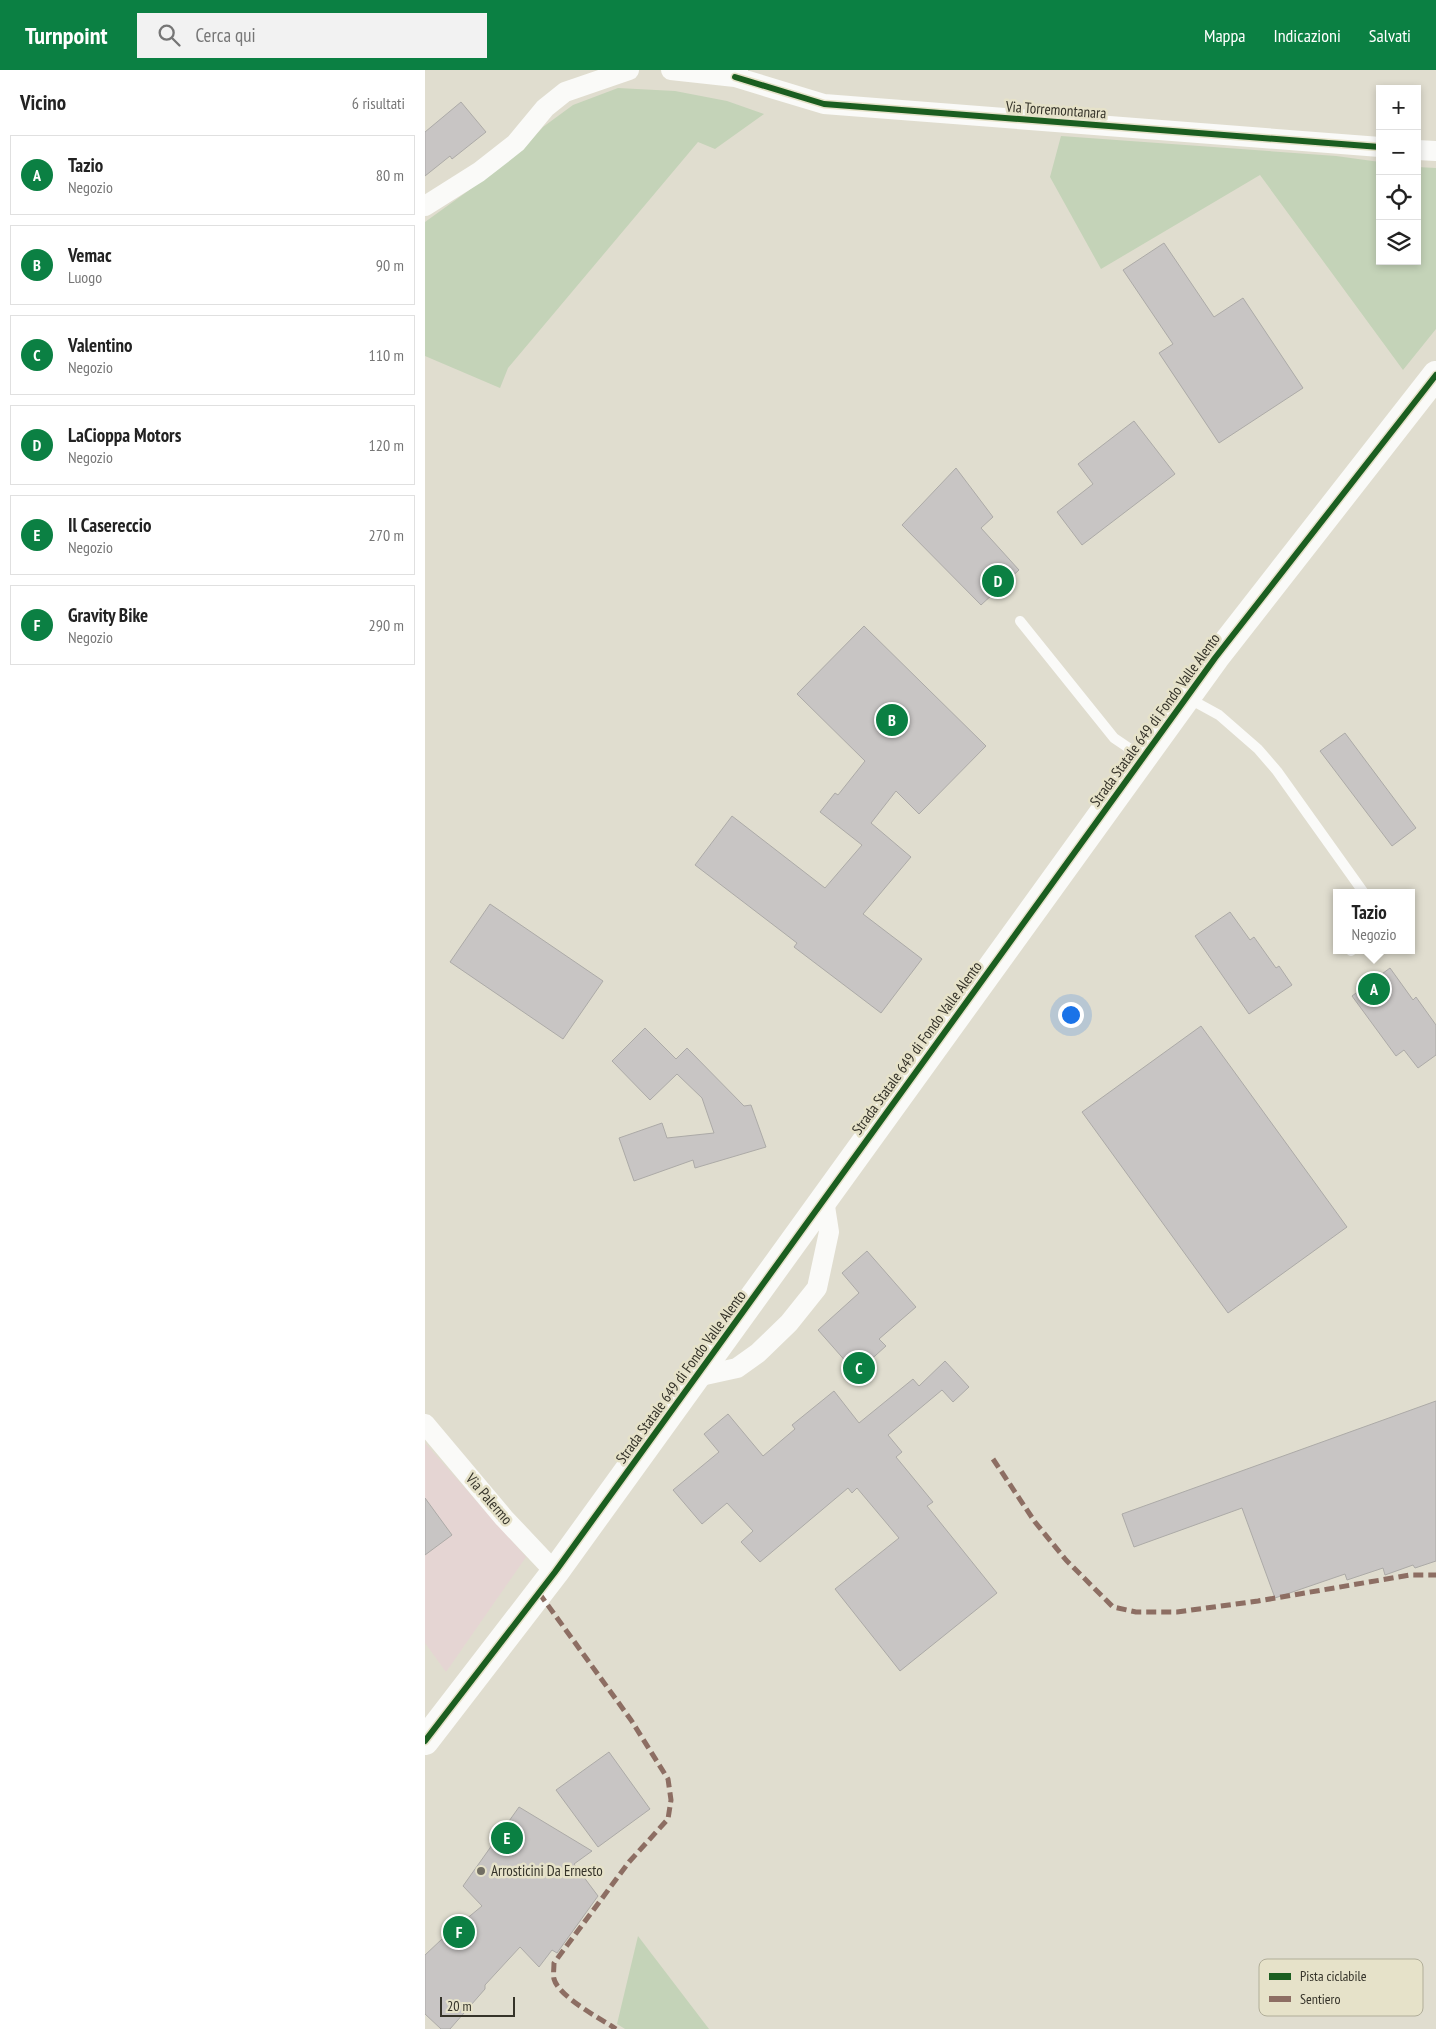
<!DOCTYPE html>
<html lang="it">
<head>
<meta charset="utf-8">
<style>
  :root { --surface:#fff; --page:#f2f2f2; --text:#222; --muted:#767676; --line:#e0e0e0; --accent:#0b8043 }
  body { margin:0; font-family:"PT Sans Narrow",sans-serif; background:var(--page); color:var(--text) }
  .controls { position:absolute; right:15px; top:15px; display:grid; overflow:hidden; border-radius:0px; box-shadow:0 2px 8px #0003 }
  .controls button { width:45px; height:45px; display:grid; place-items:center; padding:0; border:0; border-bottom:1px solid var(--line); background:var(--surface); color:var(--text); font:25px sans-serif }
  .scale { position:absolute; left:15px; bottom:12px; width:75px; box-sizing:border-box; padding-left:5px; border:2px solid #353329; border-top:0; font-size:14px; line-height:18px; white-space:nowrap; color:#353329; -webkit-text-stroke:4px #e6e2c9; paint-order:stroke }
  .you { position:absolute; left:645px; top:944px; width:18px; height:18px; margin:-12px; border:4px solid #fff; border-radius:50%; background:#1a73e8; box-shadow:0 0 0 8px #1a73e833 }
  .badge { display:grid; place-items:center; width:32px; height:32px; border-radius:50%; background:var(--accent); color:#fff; font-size:16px; font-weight:700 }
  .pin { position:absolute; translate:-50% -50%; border:2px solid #fff; box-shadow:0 1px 5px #0006 }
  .popup { position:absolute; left:908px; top:819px; width:82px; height:65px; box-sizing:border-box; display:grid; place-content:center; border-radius:0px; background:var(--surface); filter:drop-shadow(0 1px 4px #0005); font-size:16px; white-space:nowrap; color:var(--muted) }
  .popup b { font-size:19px; color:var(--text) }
  .popup::after { content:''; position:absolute; left:50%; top:100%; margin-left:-10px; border:10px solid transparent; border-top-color:var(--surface) }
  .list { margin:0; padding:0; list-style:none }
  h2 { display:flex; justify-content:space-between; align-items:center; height:65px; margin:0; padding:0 20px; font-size:21px }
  h2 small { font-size:16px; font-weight:400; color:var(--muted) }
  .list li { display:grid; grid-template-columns:32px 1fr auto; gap:15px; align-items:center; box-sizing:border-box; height:80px; margin:0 10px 10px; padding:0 10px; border:1px solid var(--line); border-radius:0px }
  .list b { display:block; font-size:19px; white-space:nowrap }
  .list p { margin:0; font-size:16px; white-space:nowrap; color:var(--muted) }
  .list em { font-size:16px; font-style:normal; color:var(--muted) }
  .icon { flex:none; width:28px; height:28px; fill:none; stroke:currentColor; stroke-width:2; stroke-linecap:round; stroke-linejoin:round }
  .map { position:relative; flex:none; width:1011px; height:1959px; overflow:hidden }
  header { display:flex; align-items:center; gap:30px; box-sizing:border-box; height:70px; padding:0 25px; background:var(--accent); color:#fff }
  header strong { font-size:24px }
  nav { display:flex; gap:28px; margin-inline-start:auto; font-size:18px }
  .search { width:350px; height:45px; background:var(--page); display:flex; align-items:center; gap:12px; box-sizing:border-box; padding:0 18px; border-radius:0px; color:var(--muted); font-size:19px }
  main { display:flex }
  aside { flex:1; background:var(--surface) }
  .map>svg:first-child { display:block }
</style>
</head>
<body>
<header>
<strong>Turnpoint</strong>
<div class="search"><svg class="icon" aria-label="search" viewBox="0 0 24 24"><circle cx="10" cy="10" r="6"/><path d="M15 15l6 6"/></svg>Cerca qui</div>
<nav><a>Mappa</a><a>Indicazioni</a><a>Salvati</a></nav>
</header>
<main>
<aside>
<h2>Vicino<small>6 risultati</small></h2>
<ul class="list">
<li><span class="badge">A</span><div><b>Tazio</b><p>Negozio</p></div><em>80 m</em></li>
<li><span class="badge">B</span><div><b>Vemac</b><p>Luogo</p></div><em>90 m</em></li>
<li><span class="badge">C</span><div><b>Valentino</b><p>Negozio</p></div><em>110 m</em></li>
<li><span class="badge">D</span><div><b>LaCioppa Motors</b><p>Negozio</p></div><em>120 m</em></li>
<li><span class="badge">E</span><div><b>Il Casereccio</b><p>Negozio</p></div><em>270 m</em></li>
<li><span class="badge">F</span><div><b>Gravity Bike</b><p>Negozio</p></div><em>290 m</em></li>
</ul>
</aside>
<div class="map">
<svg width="1011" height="1959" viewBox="0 0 1011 1959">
  <rect width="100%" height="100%" fill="#e0ddcf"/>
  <path fill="#e5d5d3" d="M 0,1373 L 101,1487 L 21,1602 L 0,1573 Z"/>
  <path fill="#c4d3b8" d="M 193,18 L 250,21 L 302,31 L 339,44 L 290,79 L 273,72 L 83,298 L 75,318 L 0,286 L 0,152 L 43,121 L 99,78 L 118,57 L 148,35 Z
    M 636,66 L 911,86 L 955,92 L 955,191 L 992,191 L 992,97 L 1011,98 L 1011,259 L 978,300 L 835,105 L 676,199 L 625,107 Z
    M 213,1866 L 284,1959 L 200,1959 L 192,1954 Z"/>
  <path fill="#c8c5c4" stroke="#acaaa7" d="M 36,32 L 61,62 L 27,89 L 25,86 L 0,106 L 0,62 Z
    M 739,173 L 789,247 L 818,228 L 878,318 L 794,373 L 734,283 L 748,274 L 698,200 Z
    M 709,351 L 750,404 L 657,475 L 632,442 L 668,414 L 653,394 Z
    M 531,398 L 568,447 L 556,458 L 594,500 L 556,535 L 477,455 Z
    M 439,556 L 561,676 L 494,744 L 471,721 L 446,753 L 486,787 L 438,844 L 497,889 L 456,943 L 369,877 L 372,873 L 270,795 L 307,746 L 400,818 L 437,775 L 395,742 L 410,723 L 413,725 L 440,691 L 372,624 Z
    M 920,663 L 991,758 L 967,776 L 895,681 Z
    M 65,834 L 178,911 L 138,969 L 25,892 Z
    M 805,842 L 825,870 L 829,867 L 851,898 L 854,896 L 867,915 L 824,944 L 770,866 Z
    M 965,898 L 988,930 L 991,927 L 1011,955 L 1011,985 L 993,998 L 979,980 L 971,986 L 927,926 Z
    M 776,956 L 922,1157 L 803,1243 L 657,1042 Z
    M 220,958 L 251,989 L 262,978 L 319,1036 L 326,1035 L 341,1077 L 270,1098 L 268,1090 L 209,1111 L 194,1068 L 237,1053 L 242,1068 L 289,1063 L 277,1028 L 252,1004 L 225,1030 L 187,991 Z
    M 442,1181 L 491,1237 L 454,1269 L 461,1276 L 431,1303 L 393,1260 L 434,1223 L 417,1203 Z
    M 520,1291 L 544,1317 L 528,1332 L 517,1320 L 463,1365 L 477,1382 L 471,1387 L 508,1432 L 502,1436 L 572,1523 L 475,1601 L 410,1519 L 474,1468 L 432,1418 L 427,1423 L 423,1418 L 335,1492 L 316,1472 L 328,1461 L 302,1433 L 277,1454 L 248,1420 L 294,1382 L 279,1364 L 303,1344 L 338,1386 L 370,1359 L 367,1355 L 409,1321 L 434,1353 L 488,1309 L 494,1316 Z
    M 1011,1331 L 1011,1491 L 990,1498 L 988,1495 L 960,1505 L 958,1498 L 922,1510 L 920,1504 L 850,1528 L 817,1438 L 709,1477 L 697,1444 Z
    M 0,1428 L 27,1465 L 0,1485 Z
    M 184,1682 L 225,1739 L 173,1777 L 131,1720 Z
    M 94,1737 L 167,1781 L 149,1794 L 173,1826 L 132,1883 L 127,1880 L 114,1897 L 95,1877 L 60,1915 L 60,1919 L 25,1959 L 16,1959 L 0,1944 L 0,1885 L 17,1869 L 57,1836 L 38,1816 Z"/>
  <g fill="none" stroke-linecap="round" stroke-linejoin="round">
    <path stroke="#fafaf8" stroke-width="10" d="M 595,551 L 689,668 L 717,687
      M 763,628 L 794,645 L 833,679 L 852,701 L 939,823
      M 926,881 L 927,880"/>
    <path stroke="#fafaf8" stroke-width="20" d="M 246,0 L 310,7 L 313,0
      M 310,7 L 399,34 L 955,77
      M 992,80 L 1011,81
      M 0,136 L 54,102 L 91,73 L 120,38 L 140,22 L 204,0
      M 271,1307 L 312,1298 L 333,1283 L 364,1253 L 392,1218 L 404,1162 L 399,1130
      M 0,1354 L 79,1448 L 130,1502"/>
    <path stroke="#fafaf8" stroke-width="28" d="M 0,1671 L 130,1502 L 790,588 L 1011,305"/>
    <path stroke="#8d6e63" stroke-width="5" stroke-dasharray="10 5" stroke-linecap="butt" d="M 568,1389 L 610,1452 L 641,1490 L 688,1537 L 711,1542 L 752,1542 L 833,1531 L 985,1505 L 1011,1505
      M 114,1523 L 206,1650 L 243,1709 L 246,1730 L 243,1749 L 204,1792 L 129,1893 C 129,1898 128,1905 129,1909 C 134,1927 176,1949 191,1959"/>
    <g stroke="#e6e2c9" stroke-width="9">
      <path id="cycleway" d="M 310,7 L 399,34 L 955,77
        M 0,1671 L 130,1502 L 790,588 L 1011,305"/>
    </g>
    <use href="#cycleway" stroke="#1b5e20" stroke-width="6"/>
  </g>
  <circle fill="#716e63" stroke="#e6e2c9" stroke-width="2" cx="56" cy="1801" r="5"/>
  <g text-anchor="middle" stroke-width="5" stroke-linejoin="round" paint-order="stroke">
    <g font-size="15" fill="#353329" stroke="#e6e2c9">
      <text transform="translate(631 40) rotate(4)" y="5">Via Torremontanara</text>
      <text transform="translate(730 650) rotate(-54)" y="5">Strada Statale 649 di Fondo Valle Alento</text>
      <text transform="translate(492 978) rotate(-54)" y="5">Strada Statale 649 di Fondo Valle Alento</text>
      <text transform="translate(256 1307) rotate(-54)" y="5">Strada Statale 649 di Fondo Valle Alento</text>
      <text transform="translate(64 1429) rotate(49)" y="5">Via Palermo</text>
    </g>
    <g font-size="15" fill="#353329" stroke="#e6e2c9" text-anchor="start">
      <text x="66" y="1806">Arrosticini Da Ernesto</text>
    </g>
  </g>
  <rect x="834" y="1889" width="164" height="57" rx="8" fill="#e6e2c9" stroke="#b1ae99" stroke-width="1"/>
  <rect x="844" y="1903" width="22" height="7" fill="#1b5e20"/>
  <rect x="844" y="1926" width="22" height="6" fill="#8d6e63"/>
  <g font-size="14" fill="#353329">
    <text x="875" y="1911">Pista ciclabile</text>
    <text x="875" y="1934">Sentiero</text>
  </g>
</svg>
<div class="controls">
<button>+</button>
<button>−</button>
<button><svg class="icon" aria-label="locate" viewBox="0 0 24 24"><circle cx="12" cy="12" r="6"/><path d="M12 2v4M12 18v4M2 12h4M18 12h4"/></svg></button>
<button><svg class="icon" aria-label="layers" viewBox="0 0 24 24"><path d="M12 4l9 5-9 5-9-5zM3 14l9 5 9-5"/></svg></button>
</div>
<div class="scale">20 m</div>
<div class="you"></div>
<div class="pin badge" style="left:949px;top:919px">A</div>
<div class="popup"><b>Tazio</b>Negozio</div>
<div class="pin badge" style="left:467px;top:650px">B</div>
<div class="pin badge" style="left:434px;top:1298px">C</div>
<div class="pin badge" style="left:573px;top:511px">D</div>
<div class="pin badge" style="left:82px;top:1768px">E</div>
<div class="pin badge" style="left:34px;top:1862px">F</div>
</div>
</main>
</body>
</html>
